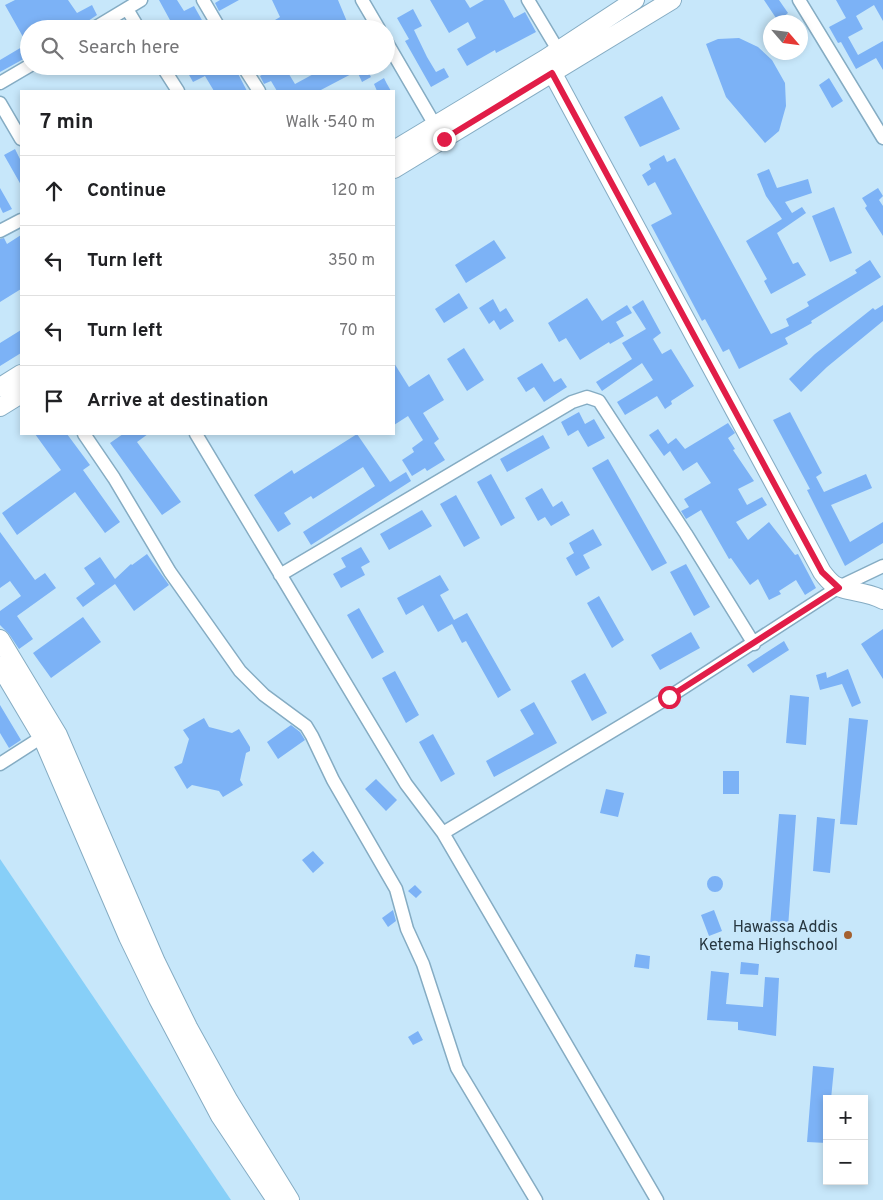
<!DOCTYPE html>
<html lang="en">
<head>
<meta charset="utf-8">
<style>
  :root { --surface:#fff; --page:#f6f6f6; --text:#202124; --muted:#757577; --line:#e0e0e0 }
  body { margin:0; font-family:Overpass,sans-serif; background:var(--page); color:var(--text) }
  .controls { position:absolute; right:15px; bottom:15px; display:grid; overflow:hidden; border-radius:0px; box-shadow:0 2px 8px #0003 }
  .controls button { width:45px; height:45px; display:grid; place-items:center; padding:0; border:0; border-bottom:1px solid var(--line); background:var(--surface); color:var(--text); font:25px sans-serif }
  .compass { position:absolute; left:763px; top:15px; width:45px; height:45px; border-radius:50%; background:var(--surface); box-shadow:0 2px 8px #0003; rotate:118deg }
  .stop { position:absolute; width:15px; height:15px; margin:-11px; border:4px solid #e11d48; border-radius:50%; background:#fff }
  .stop.end { background:#e11d48; border-color:#fff; box-shadow:0 1px 5px #0008 }
  .list { margin:0; padding:0; list-style:none }
  h2 { display:flex; justify-content:space-between; align-items:center; height:65px; margin:0; padding:0 20px; font-size:21px }
  h2 small { font-size:16px; font-weight:400; color:var(--muted) }
  .list li { display:grid; grid-template-columns:32px 1fr auto; gap:15px; align-items:center; box-sizing:border-box; height:70px; padding:0 20px; border-top:1px solid var(--line) }
  .list b { display:block; font-size:19px; white-space:nowrap }
  .list em { font-size:16px; font-style:normal; color:var(--muted) }
  .icon { flex:none; width:28px; height:28px; fill:none; stroke:currentColor; stroke-width:2; stroke-linecap:round; stroke-linejoin:round }
  .map { position:relative; flex:none; width:883px; height:1200px; overflow:hidden }
  .search { position:absolute; background:var(--surface); box-shadow:0 2px 8px #0003; left:20px; top:20px; width:375px; height:55px; display:flex; align-items:center; gap:12px; box-sizing:border-box; padding:0 18px; border-radius:28px; color:var(--muted); font-size:19px }
  .panel { position:absolute; background:var(--surface); box-shadow:0 2px 8px #0003; left:20px; top:90px; width:375px; height:345px; border-radius:0px }
  .map>svg:first-child { display:block }
</style>
</head>
<body>
<div class="map">
<svg width="883" height="1200" viewBox="0 0 883 1200">
  <rect width="100%" height="100%" fill="#c7e7fa"/>
  <path fill="#87cff8" d="M 0,859 L 231,1200 L 0,1200 Z"/>
  <path fill="#7cb2f6" d="M 15,0 L 68,0 L 77,13 L 92,5 L 97,15 L 76,29 L 29,29 L 29,56 L 0,72 L 0,60 L 27,44 L 5,5 Z
    M 159,0 L 177,0 L 184,11 L 194,6 L 203,22 L 190,29 L 160,29 L 171,22 Z
    M 220,0 L 239,0 L 219,11 L 215,3 Z
    M 272,0 L 338,0 L 348,24 L 340,29 L 260,29 L 280,17 Z
    M 430,0 L 465,0 L 470,8 L 484,0 L 504,0 L 514,18 L 525,12 L 536,32 L 496,53 L 495,50 L 467,66 L 457,49 L 476,38 L 468,22 L 449,33 Z
    M 764,0 L 779,0 L 788,13 L 778,21 Z
    M 836,0 L 883,0 L 883,21 L 874,5 L 856,16 L 863,29 L 848,37 L 858,55 L 883,41 L 883,70 L 876,58 L 856,69 L 841,42 L 838,43 L 829,27 L 846,18 Z
    M 413,9 L 422,26 L 414,30 L 427,57 L 436,72 L 444,68 L 449,77 L 431,87 L 405,41 L 409,39 L 397,18 Z
    M 739,38 L 758,47 L 772,60 L 785,83 L 786,106 L 779,131 L 765,143 L 726,97 L 706,44 L 718,39 Z
    M 184,66 L 234,66 L 247,91 L 214,91 L 205,76 L 193,82 Z
    M 276,66 L 284,66 L 295,84 L 319,71 L 320,73 L 333,66 L 365,66 L 371,77 L 362,82 L 357,71 L 319,91 L 277,91 L 271,81 L 264,84 L 260,76 Z
    M 384,78 L 387,84 L 391,91 L 377,91 L 374,84 Z
    M 829,78 L 843,101 L 832,108 L 819,85 Z
    M 662,96 L 680,129 L 640,147 L 624,117 Z
    M 15,149 L 21,161 L 21,185 L 4,155 Z
    M 664,155 L 667,162 L 675,158 L 771,334 L 789,326 L 786,319 L 809,306 L 807,302 L 857,273 L 855,270 L 870,260 L 881,277 L 811,321 L 812,323 L 785,338 L 788,344 L 739,369 L 729,349 L 723,352 L 705,319 L 702,321 L 651,225 L 672,214 L 655,182 L 648,186 L 642,175 L 651,169 L 649,164 Z
    M 769,169 L 777,188 L 808,179 L 812,193 L 785,202 L 792,213 L 802,207 L 806,213 L 777,233 L 793,264 L 798,262 L 806,275 L 771,294 L 764,281 L 767,279 L 746,241 L 782,219 L 766,196 L 757,174 Z
    M 0,188 L 12,209 L 3,213 L 0,207 Z
    M 878,188 L 883,196 L 879,200 L 883,206 L 883,236 L 865,208 L 867,206 L 862,198 Z
    M 834,207 L 852,253 L 830,262 L 812,216 Z
    M 21,235 L 21,289 L 0,302 L 0,239 L 4,238 L 7,244 Z
    M 494,240 L 506,258 L 466,283 L 455,265 Z
    M 459,293 L 468,308 L 444,323 L 435,309 Z
    M 587,298 L 602,321 L 627,305 L 632,313 L 616,322 L 624,336 L 610,344 L 609,342 L 580,360 L 566,338 L 559,342 L 548,323 Z
    M 493,299 L 500,312 L 506,308 L 514,321 L 500,330 L 494,320 L 489,324 L 479,308 Z
    M 643,300 L 661,333 L 653,339 L 662,354 L 671,349 L 694,386 L 671,401 L 672,404 L 665,409 L 657,396 L 625,415 L 617,402 L 653,380 L 642,363 L 602,391 L 596,382 L 632,359 L 622,343 L 646,329 L 632,307 Z
    M 883,305 L 883,321 L 827,367 L 801,392 L 789,379 L 815,354 L 873,308 L 875,310 Z
    M 21,330 L 21,353 L 0,366 L 0,343 Z
    M 464,348 L 484,380 L 467,391 L 447,359 Z
    M 394,363 L 409,387 L 429,374 L 444,400 L 423,413 L 439,439 L 434,443 L 445,460 L 427,471 L 425,468 L 412,476 L 402,460 L 414,452 L 412,448 L 423,440 L 408,416 L 394,425 Z
    M 542,363 L 554,382 L 561,378 L 567,387 L 544,402 L 534,387 L 526,392 L 517,378 Z
    M 579,412 L 585,424 L 594,419 L 605,438 L 588,447 L 578,430 L 568,436 L 561,422 Z
    M 790,412 L 822,473 L 816,477 L 824,492 L 866,474 L 872,488 L 831,505 L 850,542 L 883,522 L 883,543 L 845,566 L 807,490 L 810,489 L 773,420 Z
    M 728,423 L 735,433 L 728,438 L 735,449 L 733,450 L 754,481 L 738,489 L 747,505 L 762,497 L 767,505 L 736,522 L 748,540 L 769,522 L 795,555 L 798,554 L 816,588 L 805,595 L 796,580 L 779,591 L 781,594 L 769,600 L 758,579 L 750,585 L 731,558 L 729,559 L 701,510 L 686,519 L 681,511 L 689,507 L 684,499 L 711,483 L 697,462 L 683,471 L 670,451 L 664,456 L 649,435 L 658,429 L 668,444 L 676,438 L 685,449 Z
    M 35,434 L 67,434 L 90,465 L 83,470 L 120,522 L 105,533 L 75,492 L 17,535 L 2,513 L 61,470 Z
    M 123,434 L 148,434 L 137,442 L 181,502 L 162,515 L 110,443 Z
    M 357,434 L 390,482 L 406,472 L 411,481 L 311,545 L 303,532 L 375,486 L 363,467 L 313,499 L 311,496 L 284,513 L 291,524 L 278,532 L 254,495 L 292,470 L 294,474 Z
    M 543,435 L 550,448 L 507,472 L 500,459 Z
    M 608,459 L 667,563 L 652,571 L 592,468 Z
    M 491,474 L 515,518 L 501,526 L 477,482 Z
    M 542,488 L 553,507 L 562,501 L 570,515 L 551,526 L 545,517 L 538,521 L 525,498 Z
    M 456,495 L 480,538 L 464,547 L 440,504 Z
    M 422,510 L 432,526 L 389,550 L 380,534 Z
    M 593,529 L 602,545 L 583,555 L 590,568 L 576,576 L 566,558 L 574,553 L 569,543 Z
    M 0,532 L 35,580 L 45,573 L 56,588 L 17,616 L 33,639 L 19,649 L 9,634 L 0,625 L 0,611 L 21,596 L 10,581 L 0,588 Z
    M 361,547 L 370,562 L 361,567 L 365,575 L 341,588 L 333,574 L 346,567 L 341,558 Z
    M 147,554 L 169,585 L 134,611 L 115,584 L 83,607 L 76,598 L 95,584 L 84,568 L 100,557 L 115,579 L 131,564 L 132,565 Z
    M 686,564 L 710,607 L 694,616 L 670,572 Z
    M 440,575 L 449,590 L 440,595 L 454,620 L 467,613 L 511,690 L 498,698 L 466,641 L 462,643 L 452,624 L 438,632 L 423,605 L 406,615 L 397,598 Z
    M 599,596 L 624,640 L 612,648 L 587,603 Z
    M 359,608 L 384,652 L 372,659 L 347,615 Z
    M 83,617 L 101,642 L 51,678 L 33,653 Z
    M 883,629 L 883,679 L 861,644 Z
    M 691,632 L 700,648 L 660,670 L 651,655 Z
    M 784,641 L 789,650 L 753,673 L 747,665 Z
    M 848,669 L 861,703 L 852,707 L 842,684 L 820,690 L 816,675 L 826,672 L 827,678 Z
    M 395,671 L 419,715 L 406,723 L 382,678 Z
    M 585,673 L 607,713 L 592,721 L 571,681 Z
    M 790,695 L 809,697 L 806,745 L 786,743 Z
    M 534,702 L 557,743 L 494,777 L 486,761 L 534,734 L 520,710 Z
    M 0,705 L 21,740 L 9,748 L 0,733 Z
    M 204,718 L 209,727 L 232,733 L 239,729 L 250,747 L 250,751 L 246,753 L 240,780 L 243,785 L 223,797 L 219,791 L 192,785 L 187,789 L 174,767 L 182,763 L 189,739 L 183,730 Z
    M 849,718 L 868,720 L 857,825 L 840,824 Z
    M 291,725 L 300,732 L 305,740 L 278,759 L 267,742 Z
    M 433,734 L 455,774 L 441,782 L 419,742 Z
    M 723,771 L 739,771 L 739,794 L 723,794 Z
    M 376,779 L 397,800 L 386,811 L 365,789 Z
    M 606,789 L 624,793 L 618,817 L 600,813 Z
    M 779,814 L 796,815 L 788,928 L 770,926 Z
    M 817,817 L 835,819 L 830,873 L 813,871 Z
    M 313,851 L 324,863 L 313,873 L 302,860 Z
    M707 884a8 8 0 1 1 16 0a8 8 0 1 1-16 0Z
    M 415,885 L 422,892 L 416,898 L 408,891 Z
    M 393,910 L 396,921 L 388,927 L 382,918 Z
    M 714,910 L 722,931 L 709,936 L 701,915 Z
    M 636,954 L 650,956 L 649,969 L 634,967 Z
    M 741,962 L 759,964 L 758,975 L 740,974 Z
    M 711,971 L 729,973 L 726,1004 L 763,1007 L 765,977 L 779,978 L 776,1036 L 738,1030 L 738,1022 L 707,1020 Z
    M 418,1031 L 423,1040 L 413,1045 L 408,1037 Z
    M 813,1066 L 834,1068 L 831,1099 L 827,1099 L 827,1143 L 807,1142 Z"/>
  <g fill="none" stroke-linecap="round" stroke-linejoin="round">
    <g stroke="#85acc3" stroke-width="15">
      <path id="street" d="M 203,0 L 220,29
        M 362,0 L 379,29
        M 528,0 L 558,50
        M 799,0 L 883,138
        M 127,9 L 139,29
        M 93,29 L 141,0
        M 386,41 L 439,132
        M 162,66 L 178,91
        M 243,66 L 259,91
        M 0,83 L 29,66
        M 0,103 L 21,139
        M 0,231 L 21,220
        M 84,434 L 114,478 L 170,572 L 240,671 L 264,695 L 306,726 L 312,736 L 333,780 L 396,889 L 407,929 L 423,964 L 457,1068 L 536,1200
        M 196,434 L 406,784 L 443,833 L 657,1200
        M 280,575 L 572,402 L 587,397 L 599,401 L 686,534 L 754,644
        M 0,764 L 42,737
        M 443,833 L 669,697 L 839,587 L 883,566"/>
    </g>
    <g stroke="#85acc3" stroke-width="20">
      <path id="secondary" d="M 545,59 L 822,572 C 825,576 829,581 833,584 C 843,592 868,591 883,600
        M 394,150 L 545,59 L 635,0
        M 394,169 L 672,0
        M 0,387 L 21,374
        M 0,407 L 21,394
        M 0,639 L 58,735 L 156,962 L 188,1027 L 229,1101 L 290,1200
        M 0,666 L 42,737 L 128,937 L 158,999 L 220,1116 L 276,1200"/>
    </g>
    <use href="#street" stroke="#fff" stroke-width="12"/>
    <use href="#secondary" stroke="#fff" stroke-width="18"/>
  </g>
  <g fill="none" stroke-linecap="round" stroke-linejoin="round">
    <path stroke="#e11d48" stroke-width="6" d="M 444,139 L 552,73 L 822,572 L 839,588 L 669,697"/>
  </g>
  <circle fill="#a46130" stroke="#c7e7fa" stroke-width="2" cx="848" cy="935" r="5"/>
  <g text-anchor="middle" stroke-width="4.5" stroke-linejoin="round" paint-order="stroke">
    <g font-size="16" fill="#26363f" stroke="#c7e7fa" text-anchor="end">
      <text x="838" y="932">Hawassa Addis<tspan x="838" dy="18">Ketema Highschool</tspan></text>
    </g>
  </g>
</svg>
<div class="controls">
<button>+</button>
<button>−</button>
</div>
<svg class="compass" viewBox="-18 -18 36 36"><path d="M0-13l5 13h-10z" fill="#e53935"/><path d="M0 13l5-13h-10z" fill="#757577"/></svg>
<div class="stop" style="left:669px;top:697px"></div>
<div class="stop end" style="left:444px;top:139px"></div>
<div class="search"><svg class="icon" aria-label="search" viewBox="0 0 24 24"><circle cx="10" cy="10" r="6"/><path d="M15 15l6 6"/></svg>Search here</div>
<section class="panel">
<h2>7 min<small>Walk · 540 m</small></h2>
<ul class="list">
<li><svg class="icon" aria-label="ahead" viewBox="0 0 24 24"><path d="M12 20V5M6 11l6-6 6 6"/></svg><div><b>Continue</b></div><em>120 m</em></li>
<li><svg class="icon" aria-label="left" viewBox="0 0 24 24"><path d="M17 20v-9H6M10 6l-5 5 5 5"/></svg><div><b>Turn left</b></div><em>350 m</em></li>
<li><svg class="icon" aria-label="left" viewBox="0 0 24 24"><path d="M17 20v-9H6M10 6l-5 5 5 5"/></svg><div><b>Turn left</b></div><em>70 m</em></li>
<li><svg class="icon" aria-label="arrive" viewBox="0 0 24 24"><path d="M6 21V4h12l-3 4 3 4H6"/></svg><div><b>Arrive at destination</b></div></li>
</ul>
</section>
</div>
</body>
</html>
